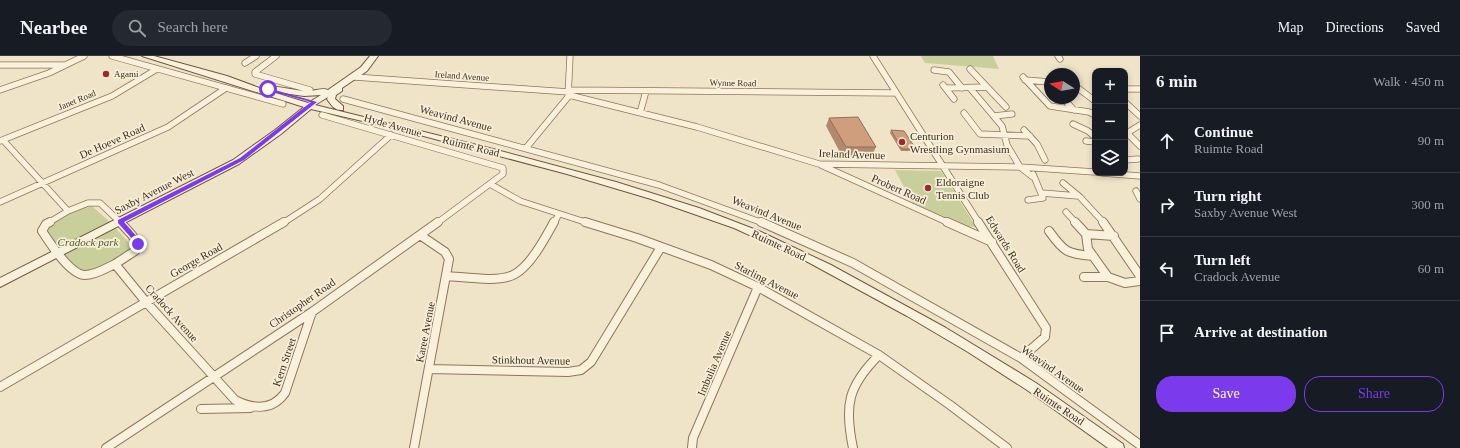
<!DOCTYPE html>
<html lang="en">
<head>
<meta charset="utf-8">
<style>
  :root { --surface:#171b24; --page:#242831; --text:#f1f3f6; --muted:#9ea1a6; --line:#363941; --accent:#7c3aed }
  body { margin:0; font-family:Georgia,serif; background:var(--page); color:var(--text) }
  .controls { position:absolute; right:12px; top:12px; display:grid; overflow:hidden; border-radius:8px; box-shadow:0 2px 6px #0003 }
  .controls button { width:36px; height:36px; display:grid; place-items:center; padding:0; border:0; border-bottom:1px solid var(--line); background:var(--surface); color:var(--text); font:20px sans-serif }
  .compass { position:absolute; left:1044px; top:12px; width:36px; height:36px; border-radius:50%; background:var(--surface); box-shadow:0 2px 6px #0003; rotate:281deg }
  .stop { position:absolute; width:12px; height:12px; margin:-9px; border:3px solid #7c3aed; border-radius:50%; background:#fff }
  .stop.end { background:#7c3aed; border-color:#fff; box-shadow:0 1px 4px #0008 }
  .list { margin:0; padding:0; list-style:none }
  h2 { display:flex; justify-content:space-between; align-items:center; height:52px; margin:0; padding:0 16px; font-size:17px }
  h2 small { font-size:13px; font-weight:400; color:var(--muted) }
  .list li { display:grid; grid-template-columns:26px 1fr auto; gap:12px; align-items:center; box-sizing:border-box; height:64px; padding:0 16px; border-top:1px solid var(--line) }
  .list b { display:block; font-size:15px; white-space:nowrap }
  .list p { margin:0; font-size:13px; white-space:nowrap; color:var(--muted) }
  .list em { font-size:13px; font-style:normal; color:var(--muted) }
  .actions { display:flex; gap:8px; padding:12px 16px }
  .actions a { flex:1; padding:9px 0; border:1px solid var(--accent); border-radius:16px; text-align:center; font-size:14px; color:var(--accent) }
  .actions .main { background:var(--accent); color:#fff }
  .icon { flex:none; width:22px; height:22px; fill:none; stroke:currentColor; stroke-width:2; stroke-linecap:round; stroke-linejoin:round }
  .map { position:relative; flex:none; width:1140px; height:392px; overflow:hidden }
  header { display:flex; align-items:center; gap:24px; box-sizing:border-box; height:56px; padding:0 20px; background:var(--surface); border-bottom:1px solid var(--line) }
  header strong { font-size:19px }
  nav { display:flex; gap:22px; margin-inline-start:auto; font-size:14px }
  .search { width:280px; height:36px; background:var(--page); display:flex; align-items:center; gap:10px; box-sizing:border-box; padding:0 14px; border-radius:22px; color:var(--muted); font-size:15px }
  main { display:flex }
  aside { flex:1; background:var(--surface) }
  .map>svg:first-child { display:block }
</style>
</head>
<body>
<header>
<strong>Nearbee</strong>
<div class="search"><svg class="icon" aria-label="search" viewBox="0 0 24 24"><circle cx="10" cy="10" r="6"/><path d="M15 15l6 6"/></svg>Search here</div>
<nav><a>Map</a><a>Directions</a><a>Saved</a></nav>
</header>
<main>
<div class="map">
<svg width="1140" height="392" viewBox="0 0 1140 392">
  <rect width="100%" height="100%" fill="#f0e4c8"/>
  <path fill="#c9cf9b" d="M 921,0 L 993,0 L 999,13 L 925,7 Z
    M 895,114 L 941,115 L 976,171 L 961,170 L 913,148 Z
    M 92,150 L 112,168 L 130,188 L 128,196 L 97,214 L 77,216 L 44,176 C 54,161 76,153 92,150 Z"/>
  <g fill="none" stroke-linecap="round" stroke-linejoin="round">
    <g stroke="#8d765c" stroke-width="7">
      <path id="street-far1" d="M 112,0 L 283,48
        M 276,0 L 255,16 L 255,18 L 310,34
        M 873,0 L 979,167
        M 1058,0 L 1060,3
        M 245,7 L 256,0
        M 0,9 L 63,9
        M 970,13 L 1006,51
        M 934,14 L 949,16 L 962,32
        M 354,21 L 569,36
        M 1023,21 L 1050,50 L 1089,56 L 1095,59
        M 1025,24 L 1050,26
        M 943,29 L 954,43
        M 1074,29 L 1095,45
        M 946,32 L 987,31
        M 970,32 L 1002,70 L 1007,89 L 1020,111 L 1033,121
        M 1125,33 L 1140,33
        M 0,34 L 49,17 L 84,0
        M 569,34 L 896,37
        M 569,39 L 697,71 L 819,108 L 1020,111 L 1095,116
        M 1063,42 L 1074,54
        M 343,43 L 659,129 L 763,167
        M 1125,46 L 1140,60
        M 640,57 L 646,35
        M 964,57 L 980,78 L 1030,80
        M 322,59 L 503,112 L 503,118 L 437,167
        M 994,60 L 1012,58
        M 1073,68 L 1088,75 L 1095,81
        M 1140,69 L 1127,77 L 1140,90
        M 1024,74 L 1037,88 L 1045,104
        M 3,84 L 68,155 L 48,167
        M 0,85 L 112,40 L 157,13
        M 1086,85 L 1095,86
        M 526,92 L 568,41 L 570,0
        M 994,95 L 1010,95
        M 1125,104 L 1138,103
        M 821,109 L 949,167
        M 1102,117 L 1140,120
        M 1063,127 L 1080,141 L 1104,167
        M 490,128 L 520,145 L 588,167
        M 1136,135 L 1140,143
        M 1042,137 L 1078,140
        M 1028,144 L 1043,142 L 1033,118
        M 0,146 L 168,71 L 226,32
        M 68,155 L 88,147 L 100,147 L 121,167
        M 1066,156 L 1076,167
        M 283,167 L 320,143 L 391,79
        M 554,167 L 559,158"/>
    </g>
    <g stroke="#8d765c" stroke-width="10">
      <path id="street" d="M 50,166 L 46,168 L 42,175 C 50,187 70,219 85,219 C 96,219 106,212 115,208 L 146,246 L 235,344 C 253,353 272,355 285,337 L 312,256
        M 585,166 L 637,182 L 711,209 L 758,231 L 879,299 L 950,349 L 1007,392
        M 761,166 L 853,207 L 1021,302 L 1140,389
        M 947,166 L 992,186
        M 978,166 L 1046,272 L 1045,281 L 1021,302
        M 1075,166 L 1086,178 L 1088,193 L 1108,221
        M 1103,166 L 1140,220
        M 1049,175 C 1064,196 1067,198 1093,200
        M 1086,178 L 1114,180
        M 115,208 L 135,195 L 138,189 L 132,179 L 120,166
        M 447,220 C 465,221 500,227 515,218 C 531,209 545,182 554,166
        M 1084,221 L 1108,221 L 1125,227 L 1140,225
        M 429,313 L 568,316 L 581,314 L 591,306 L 661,191
        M 0,331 L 284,166
        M 201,353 L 250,352
        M 106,392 L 312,256 L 438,166
        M 414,392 L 449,203 L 445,196 L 420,179
        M 692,392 L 693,382 L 758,231
        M 853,392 C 844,349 848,330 879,299"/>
    </g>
    <g stroke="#6f573f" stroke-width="2">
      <path id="secondary" d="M 142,0 L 154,0 L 227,20 L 265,34 L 265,31 C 279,29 293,35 307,35 C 313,36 323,31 328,34 L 361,11 L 370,0 L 378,0 L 367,15 L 342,32 L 342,35 L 336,39 L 335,43 L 343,50 L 343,54 C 335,55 331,49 327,43 L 328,41 L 315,49 L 489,92 L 616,126 L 699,152 L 759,175 L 831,209 L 946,272 L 1036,327 L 1123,388 L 1124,392 L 1108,392 L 1027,334 L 968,296 L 907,260 L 806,205 L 734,172 L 651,143 L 567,118 L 401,74 L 311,53 L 281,78 L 239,108 L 0,231 L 0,222 L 233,104 L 275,74 L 304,51 ZM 269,35 L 304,40 L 321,39 L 308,47 Z"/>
    </g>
    <use href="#street-far1" stroke="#faf1dc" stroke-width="5.5"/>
    <use href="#street" stroke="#faf1dc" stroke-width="8"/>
    <use href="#secondary" fill="#faf1dc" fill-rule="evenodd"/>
  </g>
  <path fill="#b2896c" d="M 829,62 L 876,91 L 872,99 L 842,100 L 826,70 Z
    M 891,74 L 916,93 L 915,95 L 901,95 L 890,77 Z"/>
  <path fill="#cf9f7d" stroke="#916f58" d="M 858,61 L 876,91 L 846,91 L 829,62 Z
    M 891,74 L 904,75 L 916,93 L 902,93 Z"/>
  <path fill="#7c3aed" d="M 268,32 L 317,46 L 244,104 L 124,166 L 139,183 L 141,188 L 140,190 L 136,190 L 134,185 L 118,167 L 118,164 L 240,102 L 311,46 L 267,34 Z"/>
  <g fill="#9e2a2b" stroke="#f7eed8" stroke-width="1.5">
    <circle cx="106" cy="18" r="4"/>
    <circle cx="902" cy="86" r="4"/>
    <circle cx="928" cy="132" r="4"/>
  </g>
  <g text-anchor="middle" stroke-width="3.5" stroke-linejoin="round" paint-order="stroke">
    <g font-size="9" fill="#3d2e20" stroke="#f7eed8" text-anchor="start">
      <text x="114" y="21">Agami</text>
    </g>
    <g font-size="9" fill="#3d2e20" stroke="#f7eed8">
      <text transform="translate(462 20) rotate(4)" y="3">Ireland Avenue</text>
      <text transform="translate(733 27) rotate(1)" y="3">Wynne Road</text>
      <text transform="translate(77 44) rotate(-22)" y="3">Janet Road</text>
    </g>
    <g font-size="11" fill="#3d2e20" stroke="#f7eed8">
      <text transform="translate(456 62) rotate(15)" y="4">Weavind Avenue</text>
      <text transform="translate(393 69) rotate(16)" y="4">Hyde Avenue</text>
      <text transform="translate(112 85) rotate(-24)" y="4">De Hoeve Road</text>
      <text transform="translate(471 90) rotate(14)" y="4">Ruimte Road</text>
      <text transform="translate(852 98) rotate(2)" y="4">Ireland Avenue</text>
      <text transform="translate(899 133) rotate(24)" y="4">Probert Road</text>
      <text transform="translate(154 135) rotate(-27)" y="4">Saxby Avenue West</text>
      <text transform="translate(767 157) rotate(22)" y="4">Weavind Avenue</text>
      <text transform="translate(1006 188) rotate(58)" y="4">Edwards Road</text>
      <text transform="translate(779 189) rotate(25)" y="4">Ruimte Road</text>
      <text transform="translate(196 204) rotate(-30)" y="4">George Road</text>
      <text transform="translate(767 224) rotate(27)" y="4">Starling Avenue</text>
      <text transform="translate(302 247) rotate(-35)" y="4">Christopher Road</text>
      <text transform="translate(172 257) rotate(48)" y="4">Cradock Avenue</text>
      <text transform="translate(425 276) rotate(-79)" y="4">Karee Avenue</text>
      <text transform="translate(531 304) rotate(1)" y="4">Stinkhout Avenue</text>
      <text transform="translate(284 306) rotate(-71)" y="4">Kern Street</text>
      <text transform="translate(714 307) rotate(-67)" y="4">Imbulia Avenue</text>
      <text transform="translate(1053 313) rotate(35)" y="4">Weavind Avenue</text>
      <text transform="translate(1059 350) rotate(34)" y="4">Ruimte Road</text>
    </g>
    <g font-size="11" fill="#3d2e20" stroke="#f7eed8" text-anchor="start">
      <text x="910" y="84">Centurion<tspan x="910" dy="13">Wrestling Gynmasium</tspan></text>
      <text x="936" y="130">Eldoraigne<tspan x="936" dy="13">Tennis Club</tspan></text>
    </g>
    <g font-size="11" font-style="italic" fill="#4d5a26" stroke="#f7eed8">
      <text x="88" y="190">Cradock park</text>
    </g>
  </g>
</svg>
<div class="controls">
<button>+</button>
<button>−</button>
<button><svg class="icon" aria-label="layers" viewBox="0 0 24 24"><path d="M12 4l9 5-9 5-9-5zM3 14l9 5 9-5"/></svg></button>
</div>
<svg class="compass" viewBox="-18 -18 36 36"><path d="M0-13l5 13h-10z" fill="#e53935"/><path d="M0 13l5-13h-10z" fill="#9ea1a6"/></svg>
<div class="stop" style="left:268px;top:33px"></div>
<div class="stop end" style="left:138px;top:188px"></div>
</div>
<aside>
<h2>6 min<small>Walk · 450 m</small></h2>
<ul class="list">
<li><svg class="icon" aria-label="ahead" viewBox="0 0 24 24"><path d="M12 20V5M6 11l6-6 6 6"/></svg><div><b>Continue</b><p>Ruimte Road</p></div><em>90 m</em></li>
<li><svg class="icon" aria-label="right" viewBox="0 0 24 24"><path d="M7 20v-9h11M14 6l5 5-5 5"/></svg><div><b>Turn right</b><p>Saxby Avenue West</p></div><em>300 m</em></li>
<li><svg class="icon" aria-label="left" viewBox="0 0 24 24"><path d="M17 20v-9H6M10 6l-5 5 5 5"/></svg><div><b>Turn left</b><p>Cradock Avenue</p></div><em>60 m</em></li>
<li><svg class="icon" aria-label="arrive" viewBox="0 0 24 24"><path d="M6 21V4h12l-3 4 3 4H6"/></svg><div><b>Arrive at destination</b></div></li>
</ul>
<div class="actions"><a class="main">Save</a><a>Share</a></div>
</aside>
</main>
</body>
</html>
